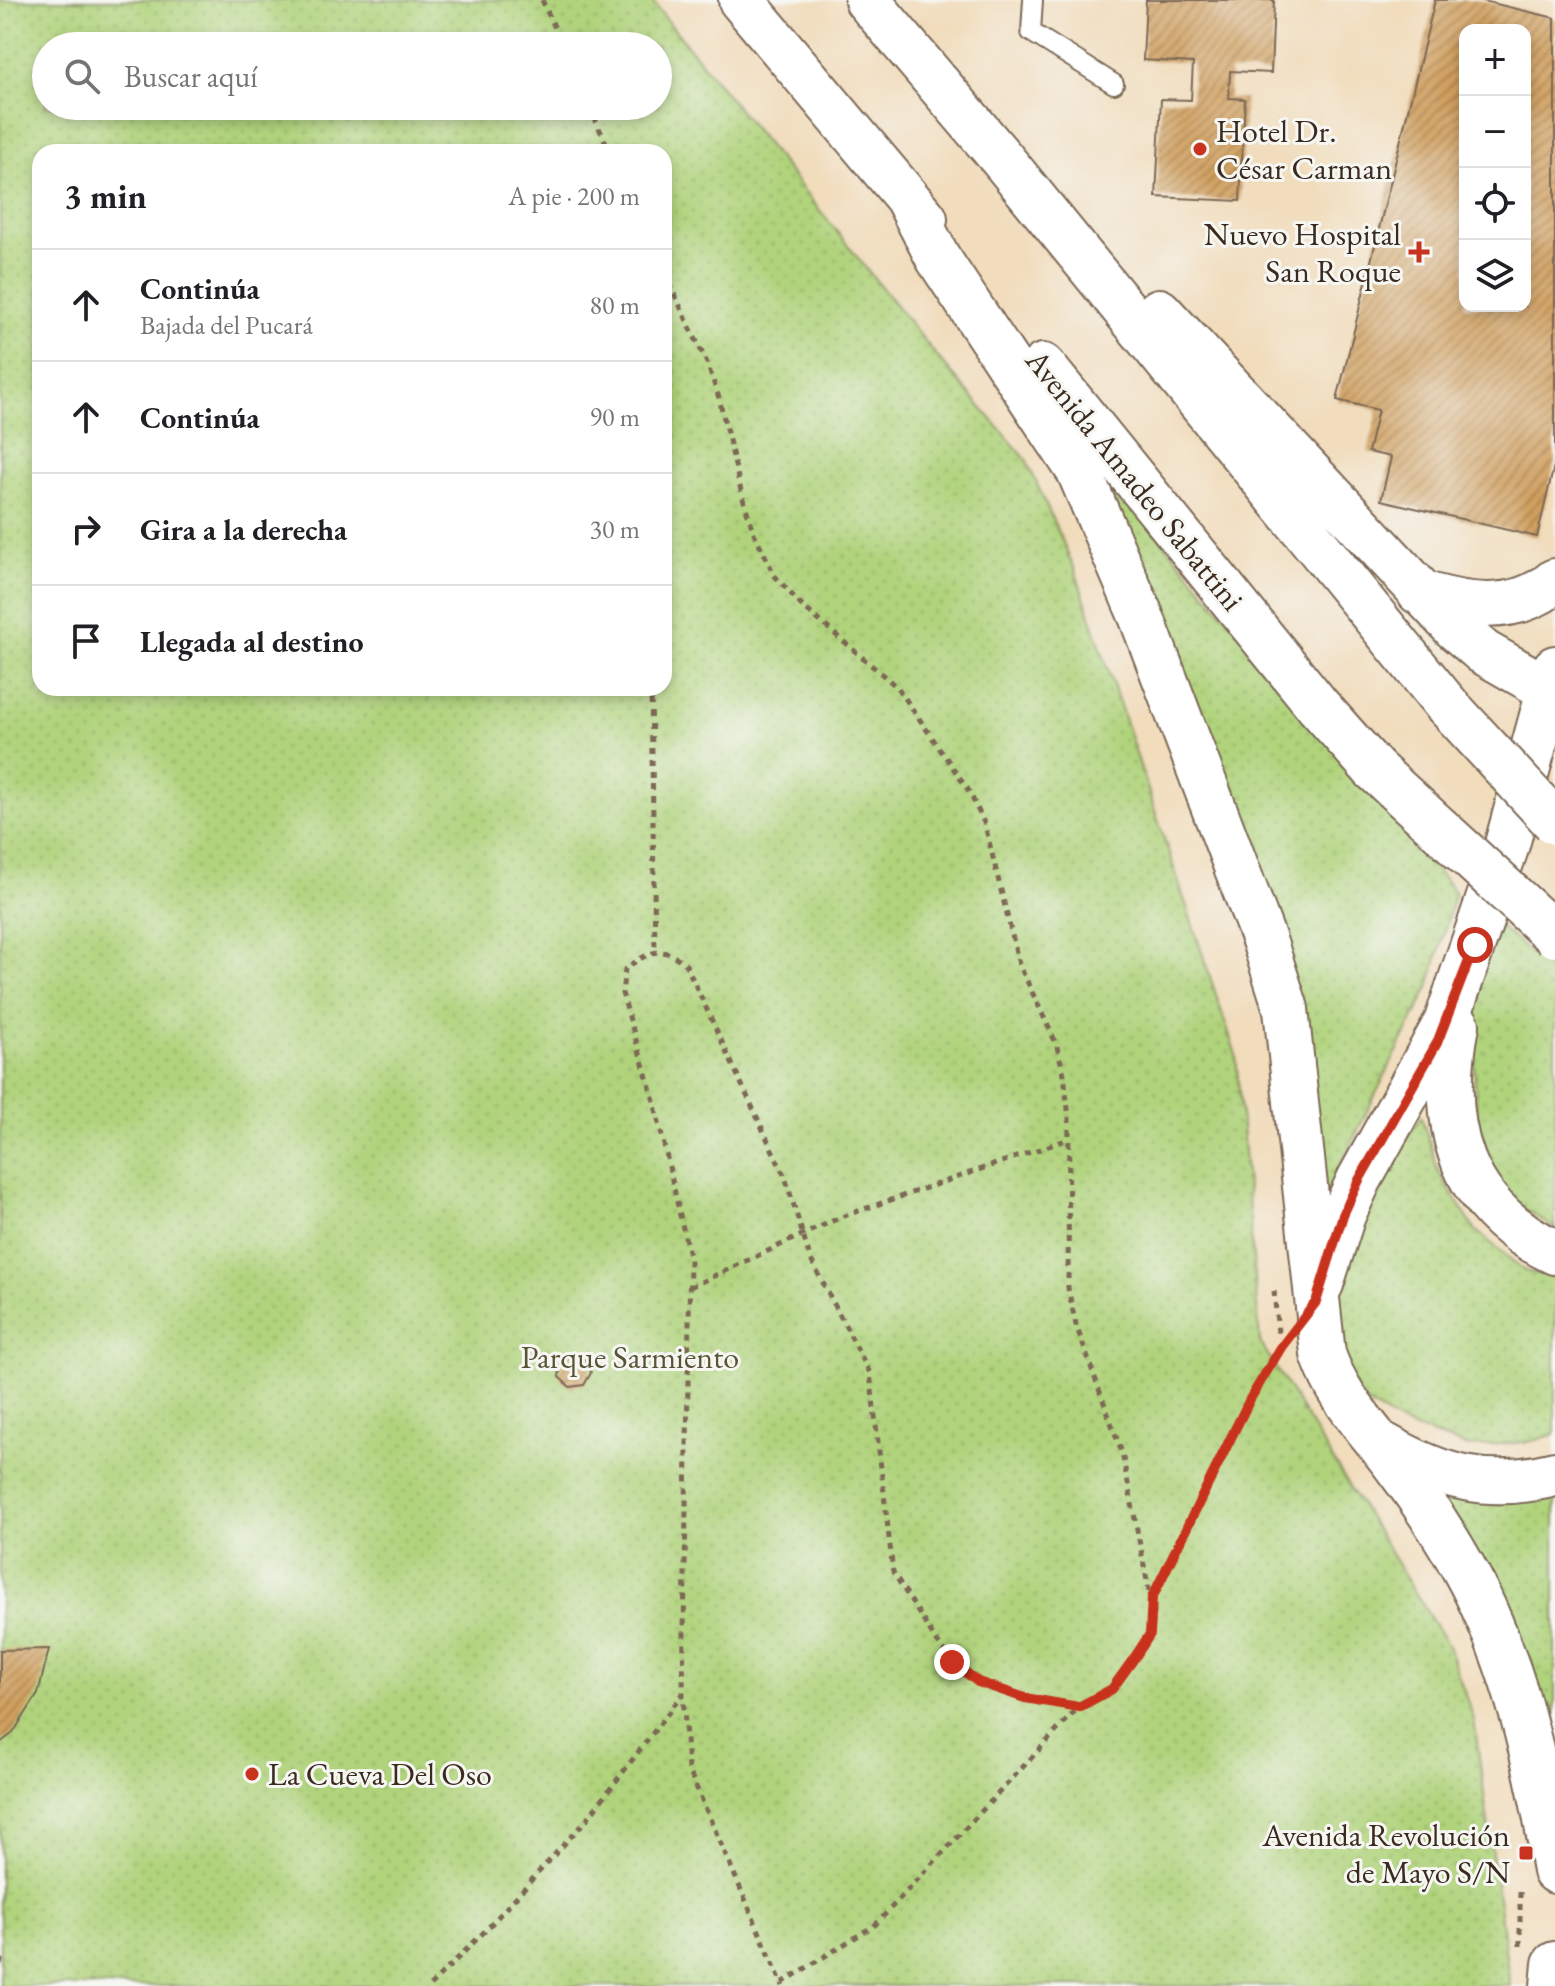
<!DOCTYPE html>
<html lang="es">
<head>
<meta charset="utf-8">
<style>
  :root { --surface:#fff; --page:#f6f6f6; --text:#202124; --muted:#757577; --line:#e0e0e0 }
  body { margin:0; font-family:"EB Garamond",serif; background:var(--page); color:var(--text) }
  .controls { position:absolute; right:24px; top:24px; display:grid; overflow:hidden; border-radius:16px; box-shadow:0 4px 12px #0003 }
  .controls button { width:72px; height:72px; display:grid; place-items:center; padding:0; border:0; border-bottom:2px solid var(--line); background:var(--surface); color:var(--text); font:40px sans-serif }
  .stop { position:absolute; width:24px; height:24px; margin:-18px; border:6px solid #c8321e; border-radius:50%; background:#fff }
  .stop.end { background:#c8321e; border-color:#fff; box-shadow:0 2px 8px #0008 }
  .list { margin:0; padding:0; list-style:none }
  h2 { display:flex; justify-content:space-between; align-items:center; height:104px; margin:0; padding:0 32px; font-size:34px }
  h2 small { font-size:26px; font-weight:400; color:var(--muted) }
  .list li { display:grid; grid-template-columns:52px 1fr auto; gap:24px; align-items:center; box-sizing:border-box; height:112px; padding:0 32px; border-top:2px solid var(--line) }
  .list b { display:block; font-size:30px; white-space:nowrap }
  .list p { margin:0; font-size:26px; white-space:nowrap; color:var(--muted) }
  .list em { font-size:26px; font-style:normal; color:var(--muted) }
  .icon { flex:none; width:44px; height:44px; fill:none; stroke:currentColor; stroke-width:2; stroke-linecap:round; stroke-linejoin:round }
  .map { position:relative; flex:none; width:1555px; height:1986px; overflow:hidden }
  .search { position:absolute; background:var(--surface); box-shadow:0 4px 12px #0003; left:32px; top:32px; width:640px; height:88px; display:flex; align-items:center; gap:20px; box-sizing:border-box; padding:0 28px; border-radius:44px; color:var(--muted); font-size:30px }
  .panel { position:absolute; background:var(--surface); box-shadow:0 4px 12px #0003; left:32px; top:144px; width:640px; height:552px; border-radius:24px }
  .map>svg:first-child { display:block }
</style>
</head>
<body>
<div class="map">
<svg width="1555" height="1986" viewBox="0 0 1555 1986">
  <defs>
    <pattern id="grass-dots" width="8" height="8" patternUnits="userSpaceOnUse" patternTransform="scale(2)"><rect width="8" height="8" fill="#b0d37c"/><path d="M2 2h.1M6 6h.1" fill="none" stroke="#98b56b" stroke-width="1.8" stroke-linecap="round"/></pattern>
    <pattern id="building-hatch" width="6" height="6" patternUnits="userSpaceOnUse" patternTransform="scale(2)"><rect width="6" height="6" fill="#d09f5e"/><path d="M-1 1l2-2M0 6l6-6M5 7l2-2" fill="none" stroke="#aa824d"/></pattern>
  </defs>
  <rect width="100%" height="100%" fill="#f6f6f2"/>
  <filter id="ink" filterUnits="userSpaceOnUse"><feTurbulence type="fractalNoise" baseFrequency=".0125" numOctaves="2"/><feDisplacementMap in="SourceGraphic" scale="16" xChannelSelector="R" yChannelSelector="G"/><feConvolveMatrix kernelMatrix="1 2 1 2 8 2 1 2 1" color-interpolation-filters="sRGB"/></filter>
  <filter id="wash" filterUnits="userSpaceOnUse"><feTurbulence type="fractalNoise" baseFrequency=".006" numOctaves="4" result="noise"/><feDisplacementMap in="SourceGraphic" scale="32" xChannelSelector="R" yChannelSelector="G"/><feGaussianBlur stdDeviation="1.8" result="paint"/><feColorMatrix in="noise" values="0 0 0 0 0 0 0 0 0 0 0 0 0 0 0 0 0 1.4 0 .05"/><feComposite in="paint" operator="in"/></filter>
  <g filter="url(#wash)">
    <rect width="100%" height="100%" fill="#f1dcbb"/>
    <path fill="url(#grass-dots)" stroke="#767e4d" stroke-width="2" fill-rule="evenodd" d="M 0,0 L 651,0 L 935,354 L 1026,459 L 1075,570 L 1236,1055 L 1260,1342 L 1448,1646 L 1474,1720 L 1510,1986 L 0,1986 ZM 46,46 L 658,46 L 658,106 L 46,106 ZM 40,152 L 664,152 L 664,688 L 40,688 Z
      M 1072,426 L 1166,545 L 1455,892 L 1429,987 L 1320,1206 L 1307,1064 Z
      M 1494,922 L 1555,975 L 1555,1229 L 1504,1195 L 1489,1159 L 1476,1110 L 1472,1012 Z
      M 1421,1116 L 1439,1173 L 1475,1230 L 1525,1271 L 1555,1277 L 1555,1434 L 1533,1441 L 1469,1447 L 1404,1425 L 1359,1399 L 1333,1330 L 1339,1271 L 1367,1202 Z
      M 1555,1489 L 1555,1773 L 1433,1491 Z"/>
    <g id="blocks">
      <path fill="url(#building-hatch)" fill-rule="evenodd" d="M 1146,0 L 1274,0 L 1271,73 L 1230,71 L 1229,98 L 1245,99 L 1240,201 L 1156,197 L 1161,99 L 1191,100 L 1193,63 L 1143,60 Z
        M 1435,0 L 1479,0 L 1555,18 L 1555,462 L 1537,537 L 1381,500 L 1391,457 L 1368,452 L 1378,410 L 1337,400 ZM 1465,30 L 1525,30 L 1525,306 L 1465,306 Z
        M 573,1355 L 586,1360 L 591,1373 L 584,1385 L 570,1387 L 559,1377 L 561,1363 Z
        M 49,1649 L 38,1694 L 13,1733 L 0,1743 L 0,1650 Z"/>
    </g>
  </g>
  <g filter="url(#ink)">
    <use href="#blocks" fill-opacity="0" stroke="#7b6855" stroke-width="2"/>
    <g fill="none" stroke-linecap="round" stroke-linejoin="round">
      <g stroke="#7b6855" stroke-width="22">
        <path id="lane" d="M 1033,0 L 1031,32 L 1114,84"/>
      </g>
      <g stroke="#7b6855" stroke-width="48">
        <path id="primary" d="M 741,0 L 925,219
          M 867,0 L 1002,159 L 1445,703
          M 906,196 L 938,258 L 1079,471 L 1141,616 L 1264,940 L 1286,1009 L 1323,1354 C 1335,1389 1354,1412 1377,1441 C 1408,1480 1439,1524 1463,1567 C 1515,1660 1538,1767 1555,1871
          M 1159,311 L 1454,627 L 1483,652 L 1555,693
          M 1043,366 L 1318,706 L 1374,769
          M 1419,592 C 1465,607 1515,615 1555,581
          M 1457,1025 C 1438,1125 1459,1207 1555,1252
          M 1321,1284 L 1343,1215 L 1359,1180 L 1446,1023 L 1506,848 L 1555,668
          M 1384,1445 C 1442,1478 1488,1491 1555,1474
          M 1553,1986 L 1555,1964"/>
      </g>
      <path stroke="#7b6855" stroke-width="5" stroke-dasharray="6 6" stroke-linecap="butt" d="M 542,0 L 563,46
        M 589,106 L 610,152
        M 664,272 L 707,363 L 719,398 L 742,495 L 754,533 L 775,576 L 801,605 L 898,688 L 969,791 L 985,825 L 1019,964 L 1056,1043 L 1064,1074 L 1069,1118 L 1068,1288 L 1076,1325 L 1122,1453 L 1154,1616 L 1150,1634 L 1112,1689 L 1079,1707 L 1025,1698 L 978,1682 L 952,1662 L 933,1636 L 893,1572 L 870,1373 L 810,1258 L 785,1177 L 686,965 C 662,943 649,952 625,969 L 622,993 L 654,1101 L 690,1259 L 683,1694 L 688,1768 L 783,1986
        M 651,688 L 655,952
        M 690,1287 L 841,1217 L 1069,1139
        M 1274,1291 L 1278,1333
        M 1153,1598 L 1250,1399 L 1282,1347
        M 1520,1946 L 1520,1892
        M 0,1964 L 3,1953
        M 782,1983 L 875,1925 L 1079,1707
        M 430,1986 L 485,1931 L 587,1819 L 682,1695"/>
      <use href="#lane" stroke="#fff" stroke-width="18"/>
      <use href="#primary" stroke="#fff" stroke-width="44"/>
      <g stroke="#7b6855" stroke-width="48" stroke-linecap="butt">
        <path id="primary-bridge" d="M 1445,703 L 1555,822
          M 1374,769 L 1555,935"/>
      </g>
      <use href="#primary-bridge" stroke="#fff" stroke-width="44"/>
    </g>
  </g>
  <g fill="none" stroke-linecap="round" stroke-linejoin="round" filter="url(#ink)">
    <path stroke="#c8321e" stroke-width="10" d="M 952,1662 L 978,1682 L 1025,1698 L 1079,1707 L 1112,1689 L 1135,1657 L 1150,1634 L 1152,1598 L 1250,1399 L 1282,1346 L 1316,1302 L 1343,1215 L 1359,1180 L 1437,1043 L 1475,945"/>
  </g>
  <g fill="#c8321e" stroke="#f6f6f2" stroke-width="3">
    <circle cx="1200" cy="149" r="8"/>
    <path d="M1415 240h8v8h8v8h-8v8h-8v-8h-8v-8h8z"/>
    <circle cx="252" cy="1774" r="8"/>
    <rect x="1518" y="1845" width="16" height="16" rx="4"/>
  </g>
  <g text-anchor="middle" stroke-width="6" stroke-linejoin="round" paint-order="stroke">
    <g font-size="32" fill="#3b2a1e" stroke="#f6f6f2" text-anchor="start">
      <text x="1216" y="142">Hotel Dr.<tspan x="1216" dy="37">César Carman</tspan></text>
      <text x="1401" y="245" text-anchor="end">Nuevo Hospital<tspan x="1401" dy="37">San Roque</tspan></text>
      <text x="268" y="1785">La Cueva Del Oso</text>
      <text x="1510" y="1846" text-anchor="end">Avenida Revolución<tspan x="1510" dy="37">de Mayo S/N</tspan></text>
    </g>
    <g font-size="32" fill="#3b2a1e" stroke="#f6f6f2">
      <text transform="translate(1135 480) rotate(51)" y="11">Avenida Amadeo Sabattini</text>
    </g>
    <g font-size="32" fill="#585436" stroke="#f6f6f2">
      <text x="630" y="1368">Parque Sarmiento</text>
    </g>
  </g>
</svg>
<div class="controls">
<button>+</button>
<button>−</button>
<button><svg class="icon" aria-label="locate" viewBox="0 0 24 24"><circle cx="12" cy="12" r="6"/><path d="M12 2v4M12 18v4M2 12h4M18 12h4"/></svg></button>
<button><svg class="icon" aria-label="layers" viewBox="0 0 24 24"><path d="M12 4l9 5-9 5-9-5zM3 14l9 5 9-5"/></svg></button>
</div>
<div class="stop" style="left:1475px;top:945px"></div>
<div class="stop end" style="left:952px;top:1662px"></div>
<div class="search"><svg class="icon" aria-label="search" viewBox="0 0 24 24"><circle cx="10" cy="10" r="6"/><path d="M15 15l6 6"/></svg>Buscar aquí</div>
<section class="panel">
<h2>3 min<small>A pie · 200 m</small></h2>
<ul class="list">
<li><svg class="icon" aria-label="ahead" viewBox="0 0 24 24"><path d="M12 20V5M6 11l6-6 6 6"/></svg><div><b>Continúa</b><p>Bajada del Pucará</p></div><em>80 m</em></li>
<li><svg class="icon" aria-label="ahead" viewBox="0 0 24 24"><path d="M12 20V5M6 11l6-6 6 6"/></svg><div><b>Continúa</b></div><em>90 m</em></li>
<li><svg class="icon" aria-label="right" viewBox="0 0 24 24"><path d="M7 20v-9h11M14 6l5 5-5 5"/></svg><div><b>Gira a la derecha</b></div><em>30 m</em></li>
<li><svg class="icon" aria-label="arrive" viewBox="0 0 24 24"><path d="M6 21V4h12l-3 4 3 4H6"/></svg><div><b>Llegada al destino</b></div></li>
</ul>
</section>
</div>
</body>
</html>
